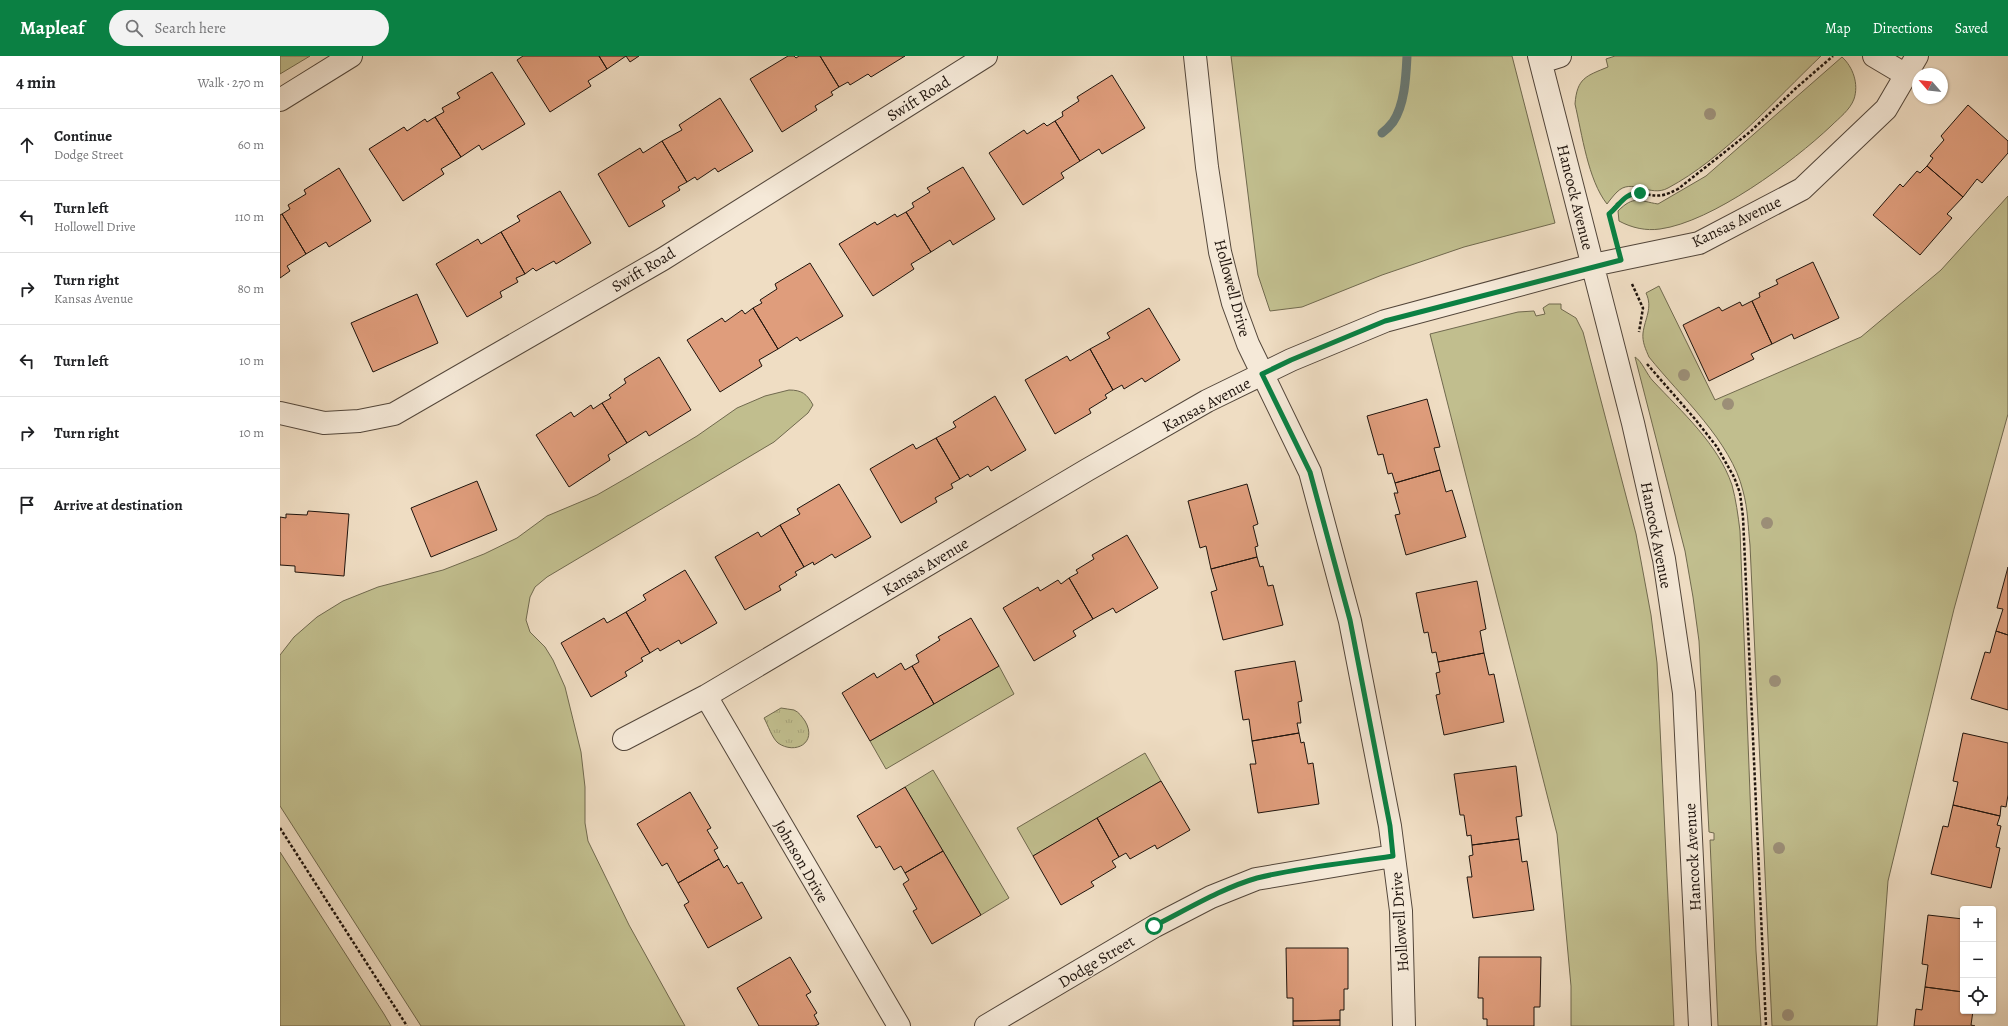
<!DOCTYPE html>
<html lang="en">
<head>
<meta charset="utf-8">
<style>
  :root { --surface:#fff; --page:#f2f2f2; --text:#202124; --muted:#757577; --line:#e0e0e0; --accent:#0b8043 }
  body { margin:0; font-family:Alegreya,serif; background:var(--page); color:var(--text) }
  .controls { position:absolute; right:12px; bottom:12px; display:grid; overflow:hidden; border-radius:4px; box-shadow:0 1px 3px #0004 }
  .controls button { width:36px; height:36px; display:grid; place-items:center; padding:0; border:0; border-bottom:1px solid var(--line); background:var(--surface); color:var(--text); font:20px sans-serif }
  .compass { position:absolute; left:1632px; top:12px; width:36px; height:36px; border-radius:50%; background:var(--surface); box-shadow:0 1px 3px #0004; rotate:298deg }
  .stop { position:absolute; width:12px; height:12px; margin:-9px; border:3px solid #0b8043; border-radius:50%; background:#fff }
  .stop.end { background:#0b8043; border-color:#fff; box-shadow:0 1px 4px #0008 }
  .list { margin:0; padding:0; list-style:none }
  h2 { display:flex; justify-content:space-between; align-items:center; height:52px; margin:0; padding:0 16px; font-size:17px }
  h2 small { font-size:13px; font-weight:400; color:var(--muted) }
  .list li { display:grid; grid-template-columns:26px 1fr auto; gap:12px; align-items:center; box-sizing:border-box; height:72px; padding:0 16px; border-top:1px solid var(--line) }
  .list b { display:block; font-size:15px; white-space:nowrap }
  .list p { margin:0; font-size:13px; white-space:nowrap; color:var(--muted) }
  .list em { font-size:13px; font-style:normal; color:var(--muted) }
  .icon { flex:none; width:22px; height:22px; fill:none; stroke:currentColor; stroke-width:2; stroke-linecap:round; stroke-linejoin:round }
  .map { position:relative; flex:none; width:1728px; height:970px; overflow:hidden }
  header { display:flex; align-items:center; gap:24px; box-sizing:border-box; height:56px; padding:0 20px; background:var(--accent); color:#fff }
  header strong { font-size:19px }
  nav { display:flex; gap:22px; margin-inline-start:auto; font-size:14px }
  .search { width:280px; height:36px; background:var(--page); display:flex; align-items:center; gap:10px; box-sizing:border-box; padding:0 14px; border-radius:22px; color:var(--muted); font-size:15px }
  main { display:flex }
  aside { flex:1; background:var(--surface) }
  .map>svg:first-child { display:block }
</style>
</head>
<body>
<header>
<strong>Mapleaf</strong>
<div class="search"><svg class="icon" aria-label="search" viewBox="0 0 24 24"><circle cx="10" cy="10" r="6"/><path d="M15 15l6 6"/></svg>Search here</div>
<nav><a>Map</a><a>Directions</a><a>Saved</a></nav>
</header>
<main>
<aside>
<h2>4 min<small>Walk · 270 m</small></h2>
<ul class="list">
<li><svg class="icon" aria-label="ahead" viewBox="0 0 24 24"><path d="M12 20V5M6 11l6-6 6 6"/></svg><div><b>Continue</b><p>Dodge Street</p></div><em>60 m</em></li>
<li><svg class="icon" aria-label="left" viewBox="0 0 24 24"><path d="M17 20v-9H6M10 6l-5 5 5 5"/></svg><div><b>Turn left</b><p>Hollowell Drive</p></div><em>110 m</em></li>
<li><svg class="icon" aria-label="right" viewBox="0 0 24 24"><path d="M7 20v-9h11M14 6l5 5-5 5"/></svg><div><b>Turn right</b><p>Kansas Avenue</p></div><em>80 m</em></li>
<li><svg class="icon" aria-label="left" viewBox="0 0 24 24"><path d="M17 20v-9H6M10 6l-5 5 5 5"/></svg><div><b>Turn left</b></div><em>10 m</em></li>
<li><svg class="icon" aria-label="right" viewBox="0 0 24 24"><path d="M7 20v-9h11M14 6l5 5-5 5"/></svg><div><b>Turn right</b></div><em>10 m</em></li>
<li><svg class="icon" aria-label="arrive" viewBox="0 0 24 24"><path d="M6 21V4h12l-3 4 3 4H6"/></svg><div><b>Arrive at destination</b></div></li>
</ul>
</aside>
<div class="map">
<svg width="1728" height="970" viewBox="0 0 1728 970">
  <defs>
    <pattern id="park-tufts" width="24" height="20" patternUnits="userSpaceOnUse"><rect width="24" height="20" fill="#c1be8e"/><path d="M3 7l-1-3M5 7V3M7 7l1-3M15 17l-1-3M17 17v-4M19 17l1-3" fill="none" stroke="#a5a279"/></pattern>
  </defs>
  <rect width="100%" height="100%" fill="#efddc3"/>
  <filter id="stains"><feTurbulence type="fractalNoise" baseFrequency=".005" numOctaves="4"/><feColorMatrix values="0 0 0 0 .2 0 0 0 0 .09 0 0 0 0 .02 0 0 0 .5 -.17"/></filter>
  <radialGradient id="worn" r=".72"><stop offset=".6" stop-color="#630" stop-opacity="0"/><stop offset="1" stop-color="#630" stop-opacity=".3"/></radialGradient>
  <path fill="#c1be8e" stroke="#70694e" d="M 0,0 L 30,0 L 0,18 Z
    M 951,0 L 1232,0 L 1275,167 L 1184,191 L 1102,219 L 1022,251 L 990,255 L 978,219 Z
    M 1335,0 L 1541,0 C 1496,43 1443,103 1388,132 C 1370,142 1352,121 1337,136 C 1333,140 1330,144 1327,148 C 1308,124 1302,78 1295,48 C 1297,22 1306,20 1328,11 L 1326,3 Z
    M 1562,1 C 1573,11 1579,28 1574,43 C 1570,54 1559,62 1551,70 C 1513,106 1432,166 1380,173 C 1366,175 1352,172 1339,165 L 1338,155 C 1354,139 1359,145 1378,148 L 1426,120 Z
    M 1728,140 L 1728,358 L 1674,553 L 1608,825 L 1597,970 L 1492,970 L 1470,489 C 1468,471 1468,453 1463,435 C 1451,385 1401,341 1369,301 C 1366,294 1362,286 1363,277 C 1365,262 1373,252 1366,237 L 1379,230 L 1435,344 L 1581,281 L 1661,214 Z
    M 1269,248 L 1281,248 L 1281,253 L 1296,262 L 1303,276 L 1356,478 L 1371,559 L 1377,607 L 1394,970 L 1291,970 L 1291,930 L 1277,778 L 1150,278 L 1238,256 L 1254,255 L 1256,260 L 1265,258 L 1263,252 Z
    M 1355,301 C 1362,305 1367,319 1373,325 C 1402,356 1438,388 1452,429 C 1456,444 1458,459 1460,475 L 1476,895 L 1481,970 L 1438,970 L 1430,784 L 1434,784 L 1434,777 L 1429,776 L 1419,585 L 1413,541 L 1405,495 Z
    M 509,334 C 522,334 527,338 533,349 L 528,357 L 494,386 L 267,521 L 255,531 L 250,541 L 246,564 L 250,576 L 265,591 L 273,604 L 285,631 L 301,696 L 305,731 L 305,767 L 308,785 L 349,869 L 405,970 L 141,970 L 0,750 L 0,599 L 14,581 L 37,561 L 63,545 L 98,531 L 163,514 L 204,498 L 237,482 L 267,460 L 317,439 L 350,420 L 417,380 L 457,352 L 485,340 Z
    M 719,610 L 734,638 L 606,713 L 590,685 Z
    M 865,697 L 881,725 L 753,800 L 737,772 Z
    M 653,714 L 729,842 L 701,859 L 625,731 Z
    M 0,796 L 104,958 L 111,970 L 0,970 Z"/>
  <path fill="url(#park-tufts)" stroke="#70694e" d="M 501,652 C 505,653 510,653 514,654 C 519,656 522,661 525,665 C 538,687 515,699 498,687 C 492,682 488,669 484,662 Z"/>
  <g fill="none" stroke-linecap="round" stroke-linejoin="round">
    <path stroke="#697872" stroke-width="9" d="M 1102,77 C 1106,74 1110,70 1113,66 C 1125,48 1126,20 1127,0"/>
  </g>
  <path fill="#df9d7c" stroke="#1f140d" d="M 243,0 L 319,0 L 327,13 L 308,25 L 311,30 L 270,56 L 237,4 Z
    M 319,0 L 359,0 L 350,6 L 346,0 L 327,13 Z
    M 508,0 L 514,0 L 516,2 L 519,0 L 540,0 L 559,31 L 551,36 L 553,39 L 535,50 L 537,54 L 502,76 L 470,23 Z
    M 540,0 L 625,0 L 591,21 L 588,18 L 570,29 L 568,26 L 559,31 Z
    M 212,16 L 245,68 L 202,94 L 199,89 L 181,101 L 155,61 L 164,56 L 162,52 L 180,42 L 177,37 Z
    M 832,19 L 865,72 L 822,98 L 819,93 L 800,105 L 775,65 L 783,60 L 782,56 L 799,45 L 797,41 Z
    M 440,42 L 473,95 L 438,116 L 435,112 L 417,124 L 415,121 L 407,126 L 382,85 L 402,74 L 399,69 Z
    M 1688,49 L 1728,85 L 1728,97 L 1702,127 L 1697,123 L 1683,141 L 1647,110 L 1653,102 L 1650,100 L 1664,84 L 1661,80 Z
    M 155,61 L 181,101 L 161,113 L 164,118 L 123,145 L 89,93 L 124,71 L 127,75 L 145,63 L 147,66 Z
    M 775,65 L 800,105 L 781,117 L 784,122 L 743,149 L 709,97 L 744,74 L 747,78 L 764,67 L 767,70 Z
    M 382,85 L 407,126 L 398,131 L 400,134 L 382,145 L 385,150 L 349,171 L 318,118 L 360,92 L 363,97 Z
    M 1647,110 L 1683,141 L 1667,158 L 1672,162 L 1640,199 L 1593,159 L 1620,128 L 1623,131 L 1637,115 L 1640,117 Z
    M 683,111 L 715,163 L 673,189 L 670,184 L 651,196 L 626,156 L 634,151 L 632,147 L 650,136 L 647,132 Z
    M 59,112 L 91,165 L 49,191 L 46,186 L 26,198 L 2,158 L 10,153 L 8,149 L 26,138 L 24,134 Z
    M 280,135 L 311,187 L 276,208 L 274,205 L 256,215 L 253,212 L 245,218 L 221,176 L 240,165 L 237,160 Z
    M 626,156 L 651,196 L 631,208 L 634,213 L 593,240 L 559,188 L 595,166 L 597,169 L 615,158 L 617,161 Z
    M 2,158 L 26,198 L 7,210 L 10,215 L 0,222 L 0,159 Z
    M 221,176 L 245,218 L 236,222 L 238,226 L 220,236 L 222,241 L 187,261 L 156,208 L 198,183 L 201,188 Z
    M 1533,206 L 1559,262 L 1514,283 L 1512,278 L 1492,288 L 1472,245 L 1480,241 L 1479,237 L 1498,228 L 1496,224 Z
    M 530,207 L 563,260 L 520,285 L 517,281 L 498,293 L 473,252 L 482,247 L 480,244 L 497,233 L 495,228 Z
    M 137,238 L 158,287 L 93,316 L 71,267 Z
    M 1472,245 L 1492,288 L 1471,298 L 1474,303 L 1429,325 L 1403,269 L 1439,251 L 1442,255 L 1460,246 L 1462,250 Z
    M 473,252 L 498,293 L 479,304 L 482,310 L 440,336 L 407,284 L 442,262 L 445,266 L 462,254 L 465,258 Z
    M 869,252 L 900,304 L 865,326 L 862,322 L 844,333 L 842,329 L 833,334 L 810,293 L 830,282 L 827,277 Z
    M 810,293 L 833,334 L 825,339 L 827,342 L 809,353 L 811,357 L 775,378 L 745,324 L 787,300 L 790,305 Z
    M 379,301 L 411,354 L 369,380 L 366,375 L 347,387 L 322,347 L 331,342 L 329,339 L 346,327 L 344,323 Z
    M 715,340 L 746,394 L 711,415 L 708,410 L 690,421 L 688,418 L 680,423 L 656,382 L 676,371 L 673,366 Z
    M 1147,343 L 1160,391 L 1154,392 L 1160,414 L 1115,427 L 1112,417 L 1108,418 L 1103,398 L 1098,399 L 1087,360 Z
    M 322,347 L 347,387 L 328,399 L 330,404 L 289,431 L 256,379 L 291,356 L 294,361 L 311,349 L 313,353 Z
    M 656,382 L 680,423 L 671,428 L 673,432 L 655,442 L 657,446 L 621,467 L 590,413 L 633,388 L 636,393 Z
    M 1160,414 L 1166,436 L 1172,434 L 1186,481 L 1126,499 L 1115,459 L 1120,458 L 1114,437 L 1118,437 L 1115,427 Z
    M 197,425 L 217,474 L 151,501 L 131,452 Z
    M 559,428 L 591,481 L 555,502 L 552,498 L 534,509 L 533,506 L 524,511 L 500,469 L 520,458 L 517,453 Z
    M 967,428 L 978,468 L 973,470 L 978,490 L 975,491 L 977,501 L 931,513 L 926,490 L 920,492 L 908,445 Z
    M 28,455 L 69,458 L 64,520 L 15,516 L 15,510 L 0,509 L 0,461 L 6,462 L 6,458 L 27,459 Z
    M 500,469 L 524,511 L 515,516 L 517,519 L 499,530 L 501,534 L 465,554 L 435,501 L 478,476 L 481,481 Z
    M 847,479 L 878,532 L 836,557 L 833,552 L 813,563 L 789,522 L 798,517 L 796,514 L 814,503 L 812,499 Z
    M 977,501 L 980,511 L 983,510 L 988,530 L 993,529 L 1003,569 L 943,584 L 931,536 L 937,534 L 931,513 Z
    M 1728,511 L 1728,579 L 1716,575 L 1723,553 L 1717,552 Z
    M 405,514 L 437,567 L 401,588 L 399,584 L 380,595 L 378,592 L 370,597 L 346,556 L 366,544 L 363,539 Z
    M 789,522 L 813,563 L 793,575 L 796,580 L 754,605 L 723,552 L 758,531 L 760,535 L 778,524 L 781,528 Z
    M 1197,525 L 1206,573 L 1200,575 L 1204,597 L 1158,606 L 1156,596 L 1152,597 L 1148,576 L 1144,577 L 1136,537 Z
    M 346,556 L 370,597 L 361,602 L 363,605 L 345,616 L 347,620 L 311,641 L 281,587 L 324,562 L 327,567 Z
    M 691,562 L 719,610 L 654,648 L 632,610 L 639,606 L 636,599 L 660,584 L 658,581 Z
    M 1716,575 L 1728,579 L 1728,654 L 1691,643 L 1705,596 L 1710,597 Z
    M 1204,597 L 1209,619 L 1214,618 L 1224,666 L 1164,679 L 1156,639 L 1160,638 L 1156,617 L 1160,616 L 1158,606 Z
    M 1015,605 L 1022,645 L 1018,646 L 1021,667 L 1017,667 L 1019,677 L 972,685 L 969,663 L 963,664 L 955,615 Z
    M 621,607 L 625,614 L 632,610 L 654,648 L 590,685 L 562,637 L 594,617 L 597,622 Z
    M 1019,677 L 1021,687 L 1024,686 L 1028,708 L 1033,707 L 1039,748 L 978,757 L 970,708 L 976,708 L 972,685 Z
    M 1683,677 L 1728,687 L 1728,739 L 1726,751 L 1721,750 L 1720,760 L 1673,749 L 1678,726 L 1673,725 Z
    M 1236,710 L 1242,760 L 1236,761 L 1239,783 L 1192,789 L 1191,779 L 1187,780 L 1184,759 L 1180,759 L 1174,718 Z
    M 881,725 L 910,774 L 877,793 L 875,789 L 850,803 L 846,797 L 839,801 L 817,762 Z
    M 625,731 L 663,795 L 625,817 L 621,810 L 614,814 L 600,790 L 596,792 L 577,760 Z
    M 410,736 L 431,772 L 427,774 L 438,792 L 434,794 L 439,803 L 398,827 L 387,807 L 382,810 L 357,768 Z
    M 1673,749 L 1720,760 L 1717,769 L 1721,770 L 1716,791 L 1720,792 L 1711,832 L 1651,818 L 1663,770 L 1668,771 Z
    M 817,762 L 839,801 L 832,805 L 836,811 L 811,826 L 814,830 L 781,849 L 753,800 Z
    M 1239,783 L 1242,806 L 1247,805 L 1254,854 L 1193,862 L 1187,821 L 1192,821 L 1189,800 L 1193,799 L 1192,789 Z
    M 663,795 L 701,859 L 652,888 L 633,855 L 637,853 L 623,828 L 629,824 L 625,817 Z
    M 439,803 L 444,812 L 447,809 L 458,828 L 462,826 L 482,862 L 428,892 L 404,849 L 409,846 L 398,827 Z
    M 1648,859 L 1683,863 L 1683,936 L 1645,931 L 1648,909 L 1642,908 Z
    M 1006,892 L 1068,892 L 1068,933 L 1064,933 L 1064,954 L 1060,954 L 1060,964 L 1013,965 L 1013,942 L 1007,942 Z
    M 510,901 L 531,936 L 526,939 L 537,957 L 534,959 L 539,968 L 535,970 L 479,970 L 457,932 Z
    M 1199,901 L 1261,901 L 1260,951 L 1254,951 L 1254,970 L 1207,970 L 1207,963 L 1203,963 L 1203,942 L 1198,942 Z
    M 1645,931 L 1683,936 L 1683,955 L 1693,955 L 1691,969 L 1695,970 L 1634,970 L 1636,953 L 1642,954 Z
    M 1060,964 L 1060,970 L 1013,970 L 1013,965 Z"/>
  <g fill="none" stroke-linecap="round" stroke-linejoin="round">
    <g stroke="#53463a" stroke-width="24">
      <path id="minor" d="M 915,0 L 927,111 L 940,196 L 953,247 L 968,288 L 1030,416 L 1070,565 L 1110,770 L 1121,855 L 1124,970
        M 1259,0 L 1353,367 L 1384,503 L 1404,637 L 1420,970
        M 1594,0 L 1626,19
        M 1261,6 L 1280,0
        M 0,44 L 71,0
        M 0,357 L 44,367 L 79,365 L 114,358 L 383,203 L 706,0
        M 426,640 L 619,970
        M 344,683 L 426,640 L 807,414 L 927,345 L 1011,304 L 1105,265 L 1313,209 L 1419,187 L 1522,133 L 1606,53 L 1637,0
        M 706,970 L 875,870 L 931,841 L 976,823 L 1113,800"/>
    </g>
    <path stroke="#1f140d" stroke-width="2.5" stroke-dasharray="3 2" stroke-linecap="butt" d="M 1330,161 L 1329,158 L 1337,148 L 1352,137 C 1374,137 1375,145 1398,133 L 1470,76 L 1515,33 L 1553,0
      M 1352,228 L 1363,252 L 1359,276
      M 1367,308 L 1415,363 L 1437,391 L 1454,421 L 1460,437 L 1463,461 L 1486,970
      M 0,772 L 127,970"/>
    <use href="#minor" stroke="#f5e9d8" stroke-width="22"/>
  </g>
  <g fill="#9c8f78">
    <circle cx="1430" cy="58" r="6"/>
    <circle cx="1404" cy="319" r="6"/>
    <circle cx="1448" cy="348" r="6"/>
    <circle cx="1487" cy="467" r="6"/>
    <circle cx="1495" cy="625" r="6"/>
    <circle cx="1499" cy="792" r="6"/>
    <circle cx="1508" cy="959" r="6"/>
  </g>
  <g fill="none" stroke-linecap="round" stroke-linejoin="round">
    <path stroke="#0b8043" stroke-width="5" d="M 874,870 C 906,854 942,832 977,822 C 1021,811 1068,807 1113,800 L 1110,770 L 1070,564 L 1030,416 L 982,318 L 1011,304 L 1105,265 L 1341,204 L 1329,158 C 1340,149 1344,137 1360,137"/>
  </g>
  <g text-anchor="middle" stroke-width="3" stroke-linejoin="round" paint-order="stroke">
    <g font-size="16" fill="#1f140d" stroke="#f5e9d8">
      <text transform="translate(638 42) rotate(-32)" y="6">Swift Road</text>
      <text transform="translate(1296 141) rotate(76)" y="6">Hancock Avenue</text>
      <text transform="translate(1456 165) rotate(-26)" y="6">Kansas Avenue</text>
      <text transform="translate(363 213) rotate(-31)" y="6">Swift Road</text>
      <text transform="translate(953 232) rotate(75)" y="6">Hollowell Drive</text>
      <text transform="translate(926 348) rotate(-28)" y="6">Kansas Avenue</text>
      <text transform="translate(1377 479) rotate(79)" y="6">Hancock Avenue</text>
      <text transform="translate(645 510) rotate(-31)" y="6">Kansas Avenue</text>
      <text transform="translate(1412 801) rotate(-93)" y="6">Hancock Avenue</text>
      <text transform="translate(522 805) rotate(60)" y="6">Johnson Drive</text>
      <text transform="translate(1119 866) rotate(-94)" y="6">Hollowell Drive</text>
      <text transform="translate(816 905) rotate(-31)" y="6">Dodge Street</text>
    </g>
  </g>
  <rect width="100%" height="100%" filter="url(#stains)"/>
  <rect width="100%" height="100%" fill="url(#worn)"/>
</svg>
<div class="controls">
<button>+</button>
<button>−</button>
<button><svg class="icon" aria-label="locate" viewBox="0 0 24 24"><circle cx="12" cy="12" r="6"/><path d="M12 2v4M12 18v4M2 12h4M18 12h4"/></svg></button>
</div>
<svg class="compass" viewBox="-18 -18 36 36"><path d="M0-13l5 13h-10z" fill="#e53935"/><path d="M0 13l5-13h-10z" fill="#757577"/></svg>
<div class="stop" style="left:874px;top:870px"></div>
<div class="stop end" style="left:1360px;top:137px"></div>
</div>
</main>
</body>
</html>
